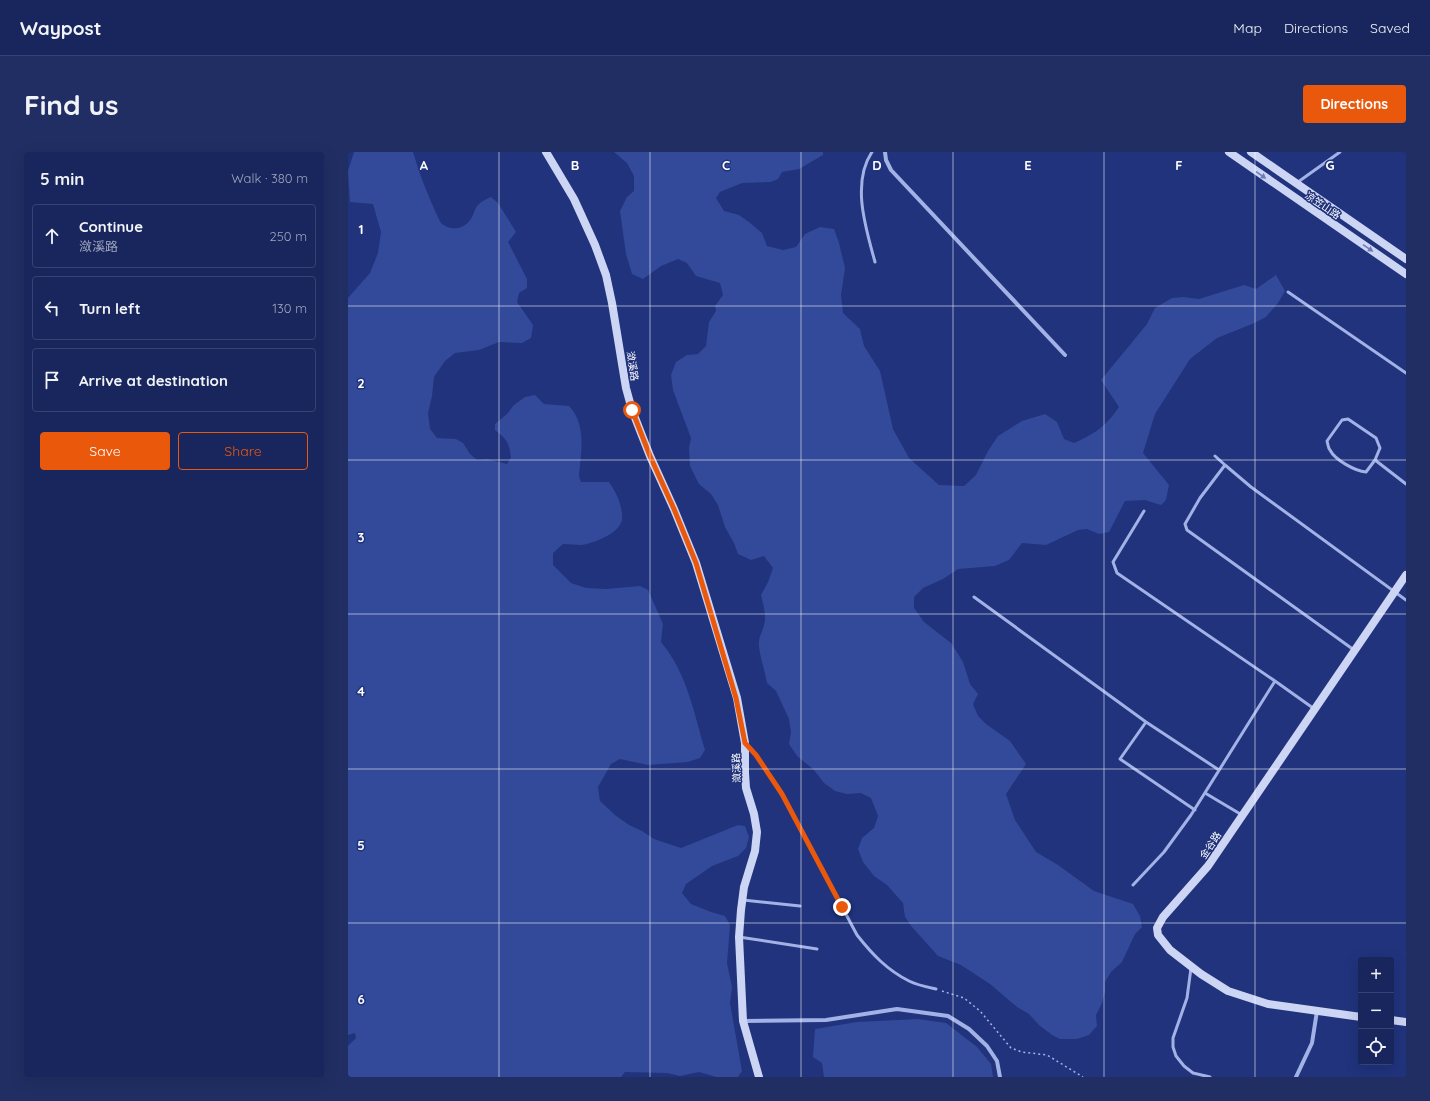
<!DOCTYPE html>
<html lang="en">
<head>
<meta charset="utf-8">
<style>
  :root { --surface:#18265d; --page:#212e63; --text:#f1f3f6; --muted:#9fa5bc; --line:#364372; --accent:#ea580c }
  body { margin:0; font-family:Quicksand,"Noto Sans SC",sans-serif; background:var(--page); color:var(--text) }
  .controls { position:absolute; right:12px; bottom:12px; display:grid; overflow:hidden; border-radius:4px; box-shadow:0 4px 16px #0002 }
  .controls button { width:36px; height:36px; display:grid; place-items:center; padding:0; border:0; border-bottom:1px solid var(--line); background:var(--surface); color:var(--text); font:20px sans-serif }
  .stop { position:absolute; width:12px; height:12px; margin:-9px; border:3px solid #ea580c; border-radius:50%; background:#fff }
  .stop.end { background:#ea580c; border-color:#fff; box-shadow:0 1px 4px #0008 }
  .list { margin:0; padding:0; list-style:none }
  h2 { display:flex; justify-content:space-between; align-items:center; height:52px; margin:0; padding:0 16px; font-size:17px }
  h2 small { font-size:13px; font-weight:400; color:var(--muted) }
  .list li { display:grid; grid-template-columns:26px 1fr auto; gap:12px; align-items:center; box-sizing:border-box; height:64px; margin:0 8px 8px; padding:0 8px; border:1px solid var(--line); border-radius:4px }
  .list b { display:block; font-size:15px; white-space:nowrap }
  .list p { margin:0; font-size:13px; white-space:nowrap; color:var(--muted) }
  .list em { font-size:13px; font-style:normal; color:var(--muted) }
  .actions { display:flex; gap:8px; padding:12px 16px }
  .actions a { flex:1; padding:9px 0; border:1px solid var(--accent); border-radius:4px; text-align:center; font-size:14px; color:var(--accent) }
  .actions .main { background:var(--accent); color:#fff }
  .icon { flex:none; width:22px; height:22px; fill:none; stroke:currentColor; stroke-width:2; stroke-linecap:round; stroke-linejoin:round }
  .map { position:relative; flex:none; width:1058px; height:925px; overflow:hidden; border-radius:4px }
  header { display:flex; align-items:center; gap:24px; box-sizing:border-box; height:56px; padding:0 20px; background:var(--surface); border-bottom:1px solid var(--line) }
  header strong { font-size:19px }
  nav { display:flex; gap:22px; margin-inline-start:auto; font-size:14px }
  .intro { display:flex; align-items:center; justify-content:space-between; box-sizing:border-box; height:96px; padding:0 24px }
  h1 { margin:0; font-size:28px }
  .button { padding:10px 18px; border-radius:4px; background:var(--accent); color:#fff; font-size:14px; font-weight:700 }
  main { display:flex; gap:24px; padding:0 24px }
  aside { flex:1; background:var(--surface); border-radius:4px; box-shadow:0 4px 16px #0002 }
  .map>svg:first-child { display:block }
</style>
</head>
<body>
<header>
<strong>Waypost</strong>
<nav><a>Map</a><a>Directions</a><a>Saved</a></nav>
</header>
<div class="intro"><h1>Find us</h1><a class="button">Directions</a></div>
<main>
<aside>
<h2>5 min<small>Walk · 380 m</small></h2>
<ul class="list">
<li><svg class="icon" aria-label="ahead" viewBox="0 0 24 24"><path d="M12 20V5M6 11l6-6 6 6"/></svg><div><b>Continue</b><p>潋溪路</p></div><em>250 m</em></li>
<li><svg class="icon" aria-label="left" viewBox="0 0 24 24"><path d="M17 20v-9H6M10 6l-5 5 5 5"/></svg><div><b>Turn left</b></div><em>130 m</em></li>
<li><svg class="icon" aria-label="arrive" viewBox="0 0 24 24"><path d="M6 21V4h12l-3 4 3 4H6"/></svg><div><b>Arrive at destination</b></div></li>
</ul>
<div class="actions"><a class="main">Save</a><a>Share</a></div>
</aside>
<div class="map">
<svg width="1058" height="925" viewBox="0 0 1058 925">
  <rect width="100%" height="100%" fill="#20337c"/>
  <path fill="#334a9a" d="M 6,0 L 65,0 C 71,21 79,41 88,61 C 90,64 91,69 94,72 C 101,77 110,78 117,73 C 131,63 120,54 143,45 L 150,51 L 168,80 L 160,90 L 179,127 L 179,136 L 171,141 L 169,150 L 185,173 L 183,186 L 174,191 L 151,190 L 131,198 L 107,201 L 97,209 L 86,225 L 84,244 L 80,261 L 82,277 L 89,286 L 108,287 L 115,291 L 122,302 L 129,308 L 139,307 L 159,312 L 163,305 C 161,291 159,287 147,278 L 147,272 L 159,262 L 166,253 L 177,245 L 187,243 L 196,252 L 221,254 C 239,273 233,300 231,324 L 233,330 L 261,330 C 268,340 275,354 274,367 C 273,381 246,391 234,393 C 228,393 221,392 215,392 L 205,401 L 205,413 L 223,431 L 238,436 L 258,437 L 292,434 L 300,438 L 315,472 L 313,490 C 339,521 346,561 357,598 L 352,606 L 340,610 L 300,613 L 272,607 L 263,612 L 250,635 L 252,649 L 267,663 L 281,673 L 294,679 L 306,687 L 333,696 L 390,673 L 397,674 L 401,685 L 398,696 L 390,704 L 364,714 L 338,732 L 334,741 L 343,752 L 363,760 L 377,764 L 382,773 L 379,811 L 384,835 L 382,851 L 394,919 L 390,925 L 368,925 L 351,920 L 332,924 L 319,921 L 277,920 L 273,925 L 0,925 L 0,894 L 8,886 L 7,881 L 0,883 L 0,146 L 22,121 L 30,101 L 33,80 L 25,52 L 2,50 L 0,19 Z
    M 266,0 L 475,0 L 475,3 L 451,17 L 434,20 L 430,27 L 423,30 L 394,31 L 372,40 L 368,46 L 376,59 L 391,63 L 401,70 L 414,81 L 419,94 L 435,98 L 448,95 L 457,82 L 472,75 L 486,77 L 491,91 L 497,116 L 493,143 L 495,161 L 512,177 L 516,194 L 532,219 L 545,277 L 561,306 L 591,333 L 616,334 L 628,323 L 640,299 L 650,284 L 674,269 L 697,262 L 709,270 L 716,287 L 726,291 C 748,281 757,275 771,255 L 753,228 L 799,172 L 807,156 L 824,146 L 835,145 L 851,147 L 896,133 L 908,137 L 928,123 L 937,139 L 930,151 L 918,165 L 904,172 L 869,186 L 842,207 L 807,262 L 795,301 L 821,333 L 818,348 L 813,353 L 797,348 L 777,349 L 761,380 L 751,382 L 739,377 L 730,378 L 698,393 L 674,391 L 661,408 L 647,414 L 610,417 L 595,427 L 575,436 L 566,445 L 566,456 L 576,470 L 603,491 L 615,510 L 622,532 L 630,542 L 625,552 L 630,564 L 638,572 L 662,589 L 678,612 L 658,642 L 667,668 L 688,700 L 710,713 L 746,739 L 785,752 L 792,764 L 794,775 L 787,782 L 774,810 L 763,820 L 757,830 L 757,840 L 754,851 L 748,863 L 749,874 L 741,883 L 729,887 L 712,887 L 704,883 L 691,873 L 681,862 L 669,855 L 642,832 L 613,813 L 590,804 L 564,775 L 557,765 L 555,751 L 539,733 L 526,724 L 515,710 L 510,697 L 514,686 L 526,676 L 530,664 L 523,646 L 513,641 L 499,642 L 487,639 L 476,631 L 466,618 L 449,604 L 441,592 L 443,580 L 441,567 L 428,539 L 419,531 C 417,518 412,506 411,494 C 410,486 414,481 416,473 C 419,464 415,452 413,443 L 420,430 L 425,416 L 416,404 L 403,408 L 390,402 L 386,391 L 377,375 L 370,353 L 363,342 L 351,332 L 342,314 L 341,296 L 343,286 L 325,238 L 323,223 L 328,210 L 339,203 L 350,202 L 358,194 L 361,170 L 368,159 L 367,154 L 375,143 L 372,131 L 348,124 L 339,111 L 330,107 L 313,114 L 295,127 L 284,122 L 278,102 L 272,59 L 279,45 L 286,39 L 286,24 L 279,11 Z
    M 570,867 L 598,871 L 629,895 L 643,912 L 645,925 L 476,925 L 474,911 L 465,905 L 467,877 L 509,870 Z"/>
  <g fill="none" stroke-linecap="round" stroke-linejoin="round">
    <path stroke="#a3b2e6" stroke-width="1.5" stroke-dasharray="2 3" stroke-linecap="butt" d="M 594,839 L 616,846 L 632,859 L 663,896 L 674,900 L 699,903 L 735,925"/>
    <path stroke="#a3b2e6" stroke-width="3" d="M 524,0 C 503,31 518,77 527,110
      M 950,30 L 992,0
      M 940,140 L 1058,221
      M 1000,267 L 1028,286 L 1032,296 L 1027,308 L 1018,320 C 1007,319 987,308 982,298 C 980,296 980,292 979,289 L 994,268 Z
      M 867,304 L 877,313 L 903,335 L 1058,448
      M 1027,308 L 1058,332
      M 877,313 L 852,346 L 837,372 L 839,378 L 1006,498
      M 796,359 L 765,410 L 769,421 L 927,529 L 965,556
      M 626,445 L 798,570 L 871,618
      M 798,570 L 772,607 L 847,658
      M 398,593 L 408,603 L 434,642 L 509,783 C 524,802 539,818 561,829 C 569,833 579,835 588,837
      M 857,641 L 894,663
      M 785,733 L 816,700 L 843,663 L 927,529
      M 395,748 L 452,754
      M 391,785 L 469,797
      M 843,816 L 839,846 L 825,886 L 825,895 L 828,904 L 836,914 L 845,921 L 862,925"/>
    <path stroke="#a3b2e6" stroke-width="4" d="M 537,0 L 538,8 L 543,18 L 717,203
      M 395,869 L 478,868 L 549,857 L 600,864 L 621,877 L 639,894 L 649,909 L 652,925
      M 948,925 L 964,891 L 969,859"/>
    <path stroke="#cdd5f5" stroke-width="8" d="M 198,0 L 226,47 L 247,93 L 258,123 L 264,151 L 278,236 L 284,258 L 302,304 L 326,357 L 348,411 L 389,546 L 397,591 L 397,621 L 398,636 L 406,662 L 409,680 L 407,699 L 396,735 L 393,758 L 391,785 L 395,869 L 411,925
      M 881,0 L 1058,122
      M 903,0 L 1058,107
      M 1013,865 L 920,852 L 880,839 L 853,822 L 822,798 L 810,783 L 809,776 L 815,765 L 860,714 L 1058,423
      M 1043,868 L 1058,870"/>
  </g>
  <defs><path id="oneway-solid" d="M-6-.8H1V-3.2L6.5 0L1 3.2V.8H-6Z"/></defs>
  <g fill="#6e7cb2">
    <use href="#oneway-solid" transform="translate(913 23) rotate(35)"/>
    <use href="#oneway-solid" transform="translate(1020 96) rotate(34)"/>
  </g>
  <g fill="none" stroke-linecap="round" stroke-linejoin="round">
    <path stroke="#ea580c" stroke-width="5" d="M 284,258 L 302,304 L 326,357 L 348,411 L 388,546 L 397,591 L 408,603 L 434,642 L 494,755"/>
  </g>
  <path fill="none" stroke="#fff" stroke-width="1" stroke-opacity="0.55" d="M 151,0 L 151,925M 302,0 L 302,925M 453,0 L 453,925M 605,0 L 605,925M 756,0 L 756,925M 907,0 L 907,925M 0,154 L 1058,154M 0,308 L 1058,308M 0,462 L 1058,462M 0,617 L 1058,617M 0,771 L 1058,771"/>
  <g text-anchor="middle" stroke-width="3" stroke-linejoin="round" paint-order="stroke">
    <g font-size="10" fill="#fff" stroke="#20337c">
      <text transform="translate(975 53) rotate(34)" y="4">凉笠山路</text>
      <text transform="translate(285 214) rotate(81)" y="4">潋溪路</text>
      <text transform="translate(388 616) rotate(-92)" y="4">潋溪路</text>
      <text transform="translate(862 693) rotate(-56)" y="4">金谷路</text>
    </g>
  </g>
  <g font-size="13" text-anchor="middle" font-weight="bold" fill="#fff" stroke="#20337c" stroke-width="3" stroke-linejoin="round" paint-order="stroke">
    <text x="76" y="18">A</text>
    <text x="227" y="18">B</text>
    <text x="378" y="18">C</text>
    <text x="529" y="18">D</text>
    <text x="680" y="18">E</text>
    <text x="831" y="18">F</text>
    <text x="982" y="18">G</text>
    <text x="13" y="82">1</text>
    <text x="13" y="236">2</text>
    <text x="13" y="390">3</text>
    <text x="13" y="544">4</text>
    <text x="13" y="698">5</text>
    <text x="13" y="852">6</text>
  </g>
</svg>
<div class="controls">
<button>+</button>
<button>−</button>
<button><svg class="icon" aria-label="locate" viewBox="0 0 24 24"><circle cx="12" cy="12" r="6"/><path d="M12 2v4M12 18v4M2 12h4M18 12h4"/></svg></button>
</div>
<div class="stop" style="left:284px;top:258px"></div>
<div class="stop end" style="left:494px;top:755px"></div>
</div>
</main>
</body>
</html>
